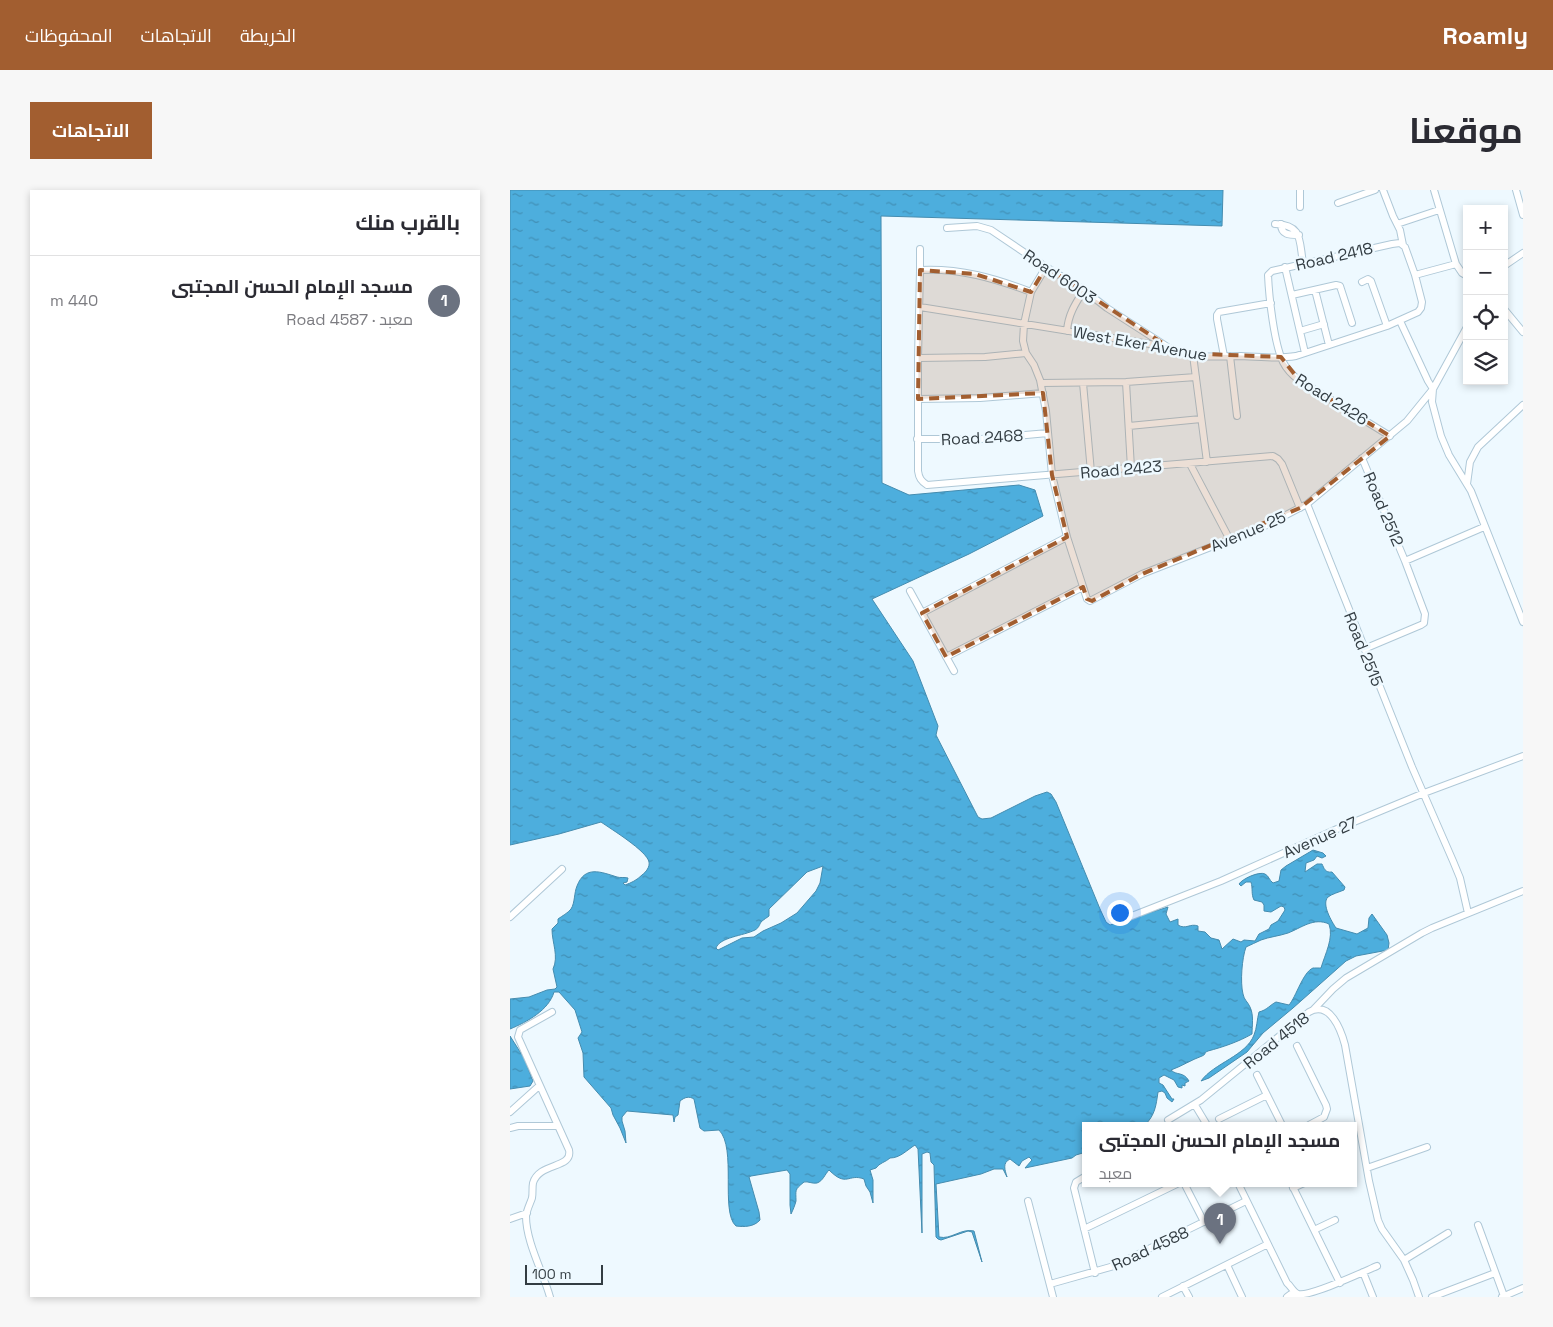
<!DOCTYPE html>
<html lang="ar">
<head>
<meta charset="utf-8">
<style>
  :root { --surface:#fff; --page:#f7f7f7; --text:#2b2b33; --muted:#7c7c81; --line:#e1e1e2; --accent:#a25e30 }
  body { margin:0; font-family:"Space Grotesk",Cairo,sans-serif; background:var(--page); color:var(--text); direction:rtl }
  .controls { position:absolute; right:15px; top:15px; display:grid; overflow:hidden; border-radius:0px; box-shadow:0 2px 8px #0003 }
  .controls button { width:45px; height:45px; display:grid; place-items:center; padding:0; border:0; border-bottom:1px solid var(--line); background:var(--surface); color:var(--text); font:25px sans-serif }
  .scale { position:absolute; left:15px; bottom:12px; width:78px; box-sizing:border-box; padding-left:5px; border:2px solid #333d43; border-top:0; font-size:14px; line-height:18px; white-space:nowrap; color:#333d43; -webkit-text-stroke:4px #eef9ff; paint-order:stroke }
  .you { position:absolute; left:609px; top:722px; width:18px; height:18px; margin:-12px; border:4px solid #fff; border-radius:50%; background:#1a73e8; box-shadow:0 0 0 8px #1a73e833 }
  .badge { display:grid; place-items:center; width:32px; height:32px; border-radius:50%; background:var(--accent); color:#fff; font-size:16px; font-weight:700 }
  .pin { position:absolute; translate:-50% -41px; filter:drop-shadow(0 1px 2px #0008) }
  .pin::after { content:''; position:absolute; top:26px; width:18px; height:15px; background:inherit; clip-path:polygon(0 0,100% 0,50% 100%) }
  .popup { position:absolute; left:572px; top:932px; width:275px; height:65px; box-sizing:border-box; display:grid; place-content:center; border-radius:0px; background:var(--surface); filter:drop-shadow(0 1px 4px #0005); font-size:16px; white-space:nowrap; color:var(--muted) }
  .popup b { font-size:19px; color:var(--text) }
  .popup::after { content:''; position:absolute; left:50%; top:100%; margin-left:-10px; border:10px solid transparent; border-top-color:var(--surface) }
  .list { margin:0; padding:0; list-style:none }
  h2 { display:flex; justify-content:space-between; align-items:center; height:65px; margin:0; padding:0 20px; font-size:21px }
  h2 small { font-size:16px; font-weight:400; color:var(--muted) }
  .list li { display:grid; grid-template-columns:32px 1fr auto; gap:15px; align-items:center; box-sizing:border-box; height:90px; padding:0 20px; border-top:1px solid var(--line) }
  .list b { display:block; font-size:19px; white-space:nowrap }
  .list p { margin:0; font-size:16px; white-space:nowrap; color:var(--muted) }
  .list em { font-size:16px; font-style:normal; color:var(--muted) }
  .icon { flex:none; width:28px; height:28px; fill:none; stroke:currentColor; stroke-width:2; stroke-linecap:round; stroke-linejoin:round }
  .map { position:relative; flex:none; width:1013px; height:1107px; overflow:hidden; direction:ltr; border-radius:0px }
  header { display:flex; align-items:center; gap:30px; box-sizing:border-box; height:70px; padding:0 25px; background:var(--accent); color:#fff }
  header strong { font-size:24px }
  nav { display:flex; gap:28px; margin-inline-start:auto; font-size:18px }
  .intro { display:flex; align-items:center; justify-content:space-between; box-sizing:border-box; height:120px; padding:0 30px }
  h1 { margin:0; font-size:35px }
  .button { padding:12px 22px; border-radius:0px; background:var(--accent); color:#fff; font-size:18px; font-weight:700 }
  main { display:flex; gap:30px; padding:0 30px }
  aside { flex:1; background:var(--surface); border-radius:0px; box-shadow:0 2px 8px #0003 }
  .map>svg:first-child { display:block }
</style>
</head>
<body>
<header>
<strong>Roamly</strong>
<nav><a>الخريطة</a><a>الاتجاهات</a><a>المحفوظات</a></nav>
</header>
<div class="intro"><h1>موقعنا</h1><a class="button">الاتجاهات</a></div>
<main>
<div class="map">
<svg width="1013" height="1107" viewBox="0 0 1013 1107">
  <defs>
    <pattern id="water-ripples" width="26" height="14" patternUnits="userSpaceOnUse" patternTransform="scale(1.25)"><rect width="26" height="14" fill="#4daedd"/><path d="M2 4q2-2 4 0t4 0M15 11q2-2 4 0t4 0" fill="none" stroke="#418fb5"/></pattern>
  </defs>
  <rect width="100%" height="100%" fill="#eef9ff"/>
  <path fill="url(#water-ripples)" stroke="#458caf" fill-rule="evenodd" d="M 0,0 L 713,0 L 712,36 L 371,26 L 372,293 L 399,305 L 509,295 L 525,300 L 533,326 L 459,364 L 362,409 L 403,471 L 428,536 L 426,545 L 468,627 L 472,629 L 481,628 L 525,606 L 537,602 L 541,604 L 546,612 L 590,719 L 596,732 L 600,735 L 658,717 L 656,724 L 660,732 L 668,729 L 668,735 C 676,740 680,733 688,736 L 688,741 L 695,742 L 701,748 L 709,750 L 712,759 L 723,749 L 731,752 L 734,750 L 745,751 L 749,744 L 759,739 L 761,735 L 768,731 L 775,720 L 774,717 L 771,716 L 761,722 L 754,721 L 754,715 L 752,712 L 744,710 C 741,704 743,699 741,692 L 736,692 L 731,696 L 729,694 C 732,689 749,681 755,684 C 759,686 759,690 763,693 L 769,691 L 771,680 L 776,676 L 803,660 L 813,663 L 816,666 L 812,668 L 807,666 L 804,670 L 796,673 L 795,682 L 807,674 L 812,674 C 814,678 815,683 822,682 L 835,697 L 834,700 C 829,702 822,704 818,707 C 811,714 822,732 826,738 L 847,744 L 858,738 L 859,728 L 862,724 L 877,745 L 879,753 L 878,760 L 846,766 L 836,771 L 783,818 L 753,843 L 737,862 L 699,888 L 691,891 C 704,873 736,866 744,845 C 747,838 747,829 749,822 C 757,820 760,815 766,812 L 779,815 C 786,807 793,782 803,778 C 804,778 810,778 811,778 C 815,764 824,748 819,734 C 804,727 791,738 778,743 C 769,746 759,747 751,750 C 746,752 741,755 736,757 C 732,768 730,792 733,804 C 734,810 738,812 740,817 C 744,825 742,836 742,844 C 728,852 713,857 698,861 C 693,863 697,864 692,866 C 681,870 672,876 661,880 C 667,886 673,881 679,891 L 675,893 L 675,896 L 672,895 L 672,898 L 668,897 L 664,890 L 654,885 L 649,888 L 649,893 L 653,895 L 662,909 L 664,909 L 662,912 L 657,908 L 655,903 L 652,901 L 648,902 C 646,916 645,925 635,935 L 576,935 L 576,962 L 566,965 L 562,968 L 515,978 L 522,970 L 519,967 L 512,971 L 509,976 L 500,969 C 492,973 495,980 497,987 L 493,979 L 484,979 L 471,984 L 426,994 L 429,1047 C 441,1050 451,1038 464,1041 L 472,1072 L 462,1042 L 458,1041 L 431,1050 L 428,1049 L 426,1047 L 424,975 L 421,972 L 420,963 L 417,962 L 412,964 L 412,1043 L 408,959 L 405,955 C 397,960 390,968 380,968 C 376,972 369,973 366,978 L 360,980 L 363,990 L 363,1013 L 360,1002 L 356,996 L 354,989 C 338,983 337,998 319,980 C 315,984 313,991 307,993 C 302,994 298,991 294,992 C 284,1000 286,1000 286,1011 C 285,1015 283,1020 281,1024 L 280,1015 L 280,984 L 277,980 L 241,986 L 239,987 L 249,1022 L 250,1030 C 244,1037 234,1037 226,1036 C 210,1022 227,958 209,940 L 194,941 L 190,938 L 184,909 C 179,906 175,907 170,911 L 168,925 L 165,927 L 164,932 L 163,925 L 117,921 L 112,927 L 112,931 L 115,941 L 116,953 L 110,938 L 103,925 L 101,918 L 74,887 L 73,863 L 68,848 L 72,842 L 65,820 L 49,802 L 44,802 C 39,820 17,832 0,839 L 0,809 L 19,807 L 37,800 L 45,799 L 47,797 L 43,779 C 49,766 42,753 42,739 L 48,733 L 48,729 C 52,726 58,723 61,719 C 65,713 64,703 67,696 C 75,675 91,682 107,687 C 110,688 114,687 118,688 L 117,692 L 113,693 L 115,695 C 121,693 127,690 132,685 C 136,682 140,677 139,672 C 137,661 101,639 91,632 L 49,644 L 0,655 ZM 313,676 L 310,693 L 306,701 L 287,723 L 271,733 L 253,741 L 244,747 L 232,748 L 208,760 L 206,758 C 210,747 233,746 245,740 C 250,737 249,734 252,731 C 254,729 257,728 259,726 L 259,719 L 297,682 Z
    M 0,846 L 14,868 L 23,891 L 20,896 L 0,899 Z"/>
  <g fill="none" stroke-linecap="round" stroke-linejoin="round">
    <g stroke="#afc8d7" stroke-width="8">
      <path id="minor" d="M 790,0 L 790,17
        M 873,0 L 883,26 L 890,40 L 893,55
        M 924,0 L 946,74 L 952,83 L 957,86
        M 1006,0 L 1013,25
        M 828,13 L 865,0
        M 765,34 C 793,35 789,50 793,73
        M 771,34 C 771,45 779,45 789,45
        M 887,34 L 929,20
        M 437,38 L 467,36 L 481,40 L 536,77 L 574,100 L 597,118 L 664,161 C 681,169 711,166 731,166 C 749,167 768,169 786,166 L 877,136 L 908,122 L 911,118 L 912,112 L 905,85 L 895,57 L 890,53 L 882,54 L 762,81 L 758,85 C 759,107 764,153 773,172 C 777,180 782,185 789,190 L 880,246
        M 410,59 L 410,80 C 450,78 484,88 521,102
        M 994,76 L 1013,63
        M 536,77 L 521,102 L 514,134 L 513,151 L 516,163 L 524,175 L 530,190 L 536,221 L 542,285 L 557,347 L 577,409 L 580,411 L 632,384 L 757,335 L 797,314 L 897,231 L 923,199 L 957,137
        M 775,77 L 795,163
        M 905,85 L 946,74
        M 852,92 L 858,89 L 861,91 L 877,136
        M 805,100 L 819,155
        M 782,105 L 826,95 L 830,96 L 842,133
        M 410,117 L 652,156
        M 994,119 L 1013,142
        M 890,131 L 918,191 L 923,199 L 922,212 L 931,246 L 939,265 L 961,301 L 1013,432
        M 557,141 C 558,125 565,114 574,100
        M 790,141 L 814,134
        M 516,163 L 475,167 L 408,168 L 408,281 C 409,288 411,291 417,295 L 763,266 L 768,269 L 772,274 L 790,318
        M 683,165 L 697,272
        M 714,166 L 707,129 L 707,125 L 709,122 L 761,113
        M 720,166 L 727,226
        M 408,168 L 410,80
        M 616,192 L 621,278
        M 531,193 L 616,192 L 686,187
        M 573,193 L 581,282
        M 408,209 L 470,208 L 533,203
        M 619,236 L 691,229
        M 407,249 L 471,249 L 538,243
        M 852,268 L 895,371 L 915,424 L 914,433 L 911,435 L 854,459
        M 680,274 L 720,350
        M 957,294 L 960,272 L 968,257 L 1013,215
        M 797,314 L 902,577 L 943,671 L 950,688 L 958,723
        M 895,371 L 974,337
        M 400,401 L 444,481
        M 412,423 L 557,347
        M 436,467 L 573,397
        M 0,727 L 52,679
        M 609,731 L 711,691 L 827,639 L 914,603 L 1013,566
        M 803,820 L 823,799 L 836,788 L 912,743 L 922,738 L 1013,701
        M 787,856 L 816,915 L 817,919 L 814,927 L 799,935
        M 747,885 L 772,935
        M 685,915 L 697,935
        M 0,922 L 29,896
        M 709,929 L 757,905
        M 658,930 L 691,910 L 799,822 C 820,810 831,840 835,855 L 859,991 L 868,1030 L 872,1039 L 894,1070 L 903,1090 L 909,1107
        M 0,938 L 8,936 L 48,936
        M 857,978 L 917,957
        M 576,986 L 566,992 L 564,998 L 585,1083
        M 674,993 L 694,1032
        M 728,993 L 777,1093 C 781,1096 783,1102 788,1104 C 800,1107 853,1082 867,1076
        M 781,993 L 830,1093
        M 783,998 L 794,993
        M 518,1011 L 543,1107
        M 0,1029 L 17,1023
        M 968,1035 L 994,1106
        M 574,1039 L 669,993
        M 804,1040 L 825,1030
        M 894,1070 L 938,1043
        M 717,1075 L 732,1107
        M 853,1082 L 863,1107
        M 540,1094 L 604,1076 L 736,1011
        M 673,1096 L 679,1107
        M 40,1107 C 33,1082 16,1052 16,1026 C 17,1019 20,1014 22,1008 C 23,1003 22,998 23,993 C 29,972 63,979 59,960 L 8,847 L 10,840 L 42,822
        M 652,1107 L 758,1054
        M 777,1107 L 781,1104 L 789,1105
        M 922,1107 L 985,1083
        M 992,1107 L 1013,1098"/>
    </g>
    <use href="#minor" stroke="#fff" stroke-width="6"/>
  </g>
  <path fill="#a25e30" fill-opacity="0.2" stroke="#a25e30" stroke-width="4" stroke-dasharray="10 6" stroke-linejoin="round" d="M 536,77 L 668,163 L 771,167 L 789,190 L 880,246 L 790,318 L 632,384 L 582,411 L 577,409 L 573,397 L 436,467 L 412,423 L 557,347 L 542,285 L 533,203 L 408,209 L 410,80 L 465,84 L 521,102 Z"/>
  <g text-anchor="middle" stroke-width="5" stroke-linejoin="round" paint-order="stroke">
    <g font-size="16" fill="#333d43" stroke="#eef9ff">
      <text transform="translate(824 66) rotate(-13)" y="6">Road 2418</text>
      <text transform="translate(550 86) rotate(34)" y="6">Road 6003</text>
      <text transform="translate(630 153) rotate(10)" y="6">West Eker Avenue</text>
      <text transform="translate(822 209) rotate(32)" y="6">Road 2426</text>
      <text transform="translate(472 247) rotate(-3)" y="6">Road 2468</text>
      <text transform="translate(611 279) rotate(-5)" y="6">Road 2423</text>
      <text transform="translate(874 319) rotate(67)" y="6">Road 2512</text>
      <text transform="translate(738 341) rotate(-23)" y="6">Avenue 25</text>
      <text transform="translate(854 459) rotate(68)" y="6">Road 2515</text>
      <text transform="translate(810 647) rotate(-24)" y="6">Avenue 27</text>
      <text transform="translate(766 850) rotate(-39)" y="6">Road 4518</text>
      <text transform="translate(640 1058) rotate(-25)" y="6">Road 4588</text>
    </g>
  </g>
</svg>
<div class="controls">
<button>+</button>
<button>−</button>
<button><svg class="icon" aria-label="locate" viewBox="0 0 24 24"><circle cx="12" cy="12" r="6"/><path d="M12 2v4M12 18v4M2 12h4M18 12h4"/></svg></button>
<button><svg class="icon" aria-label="layers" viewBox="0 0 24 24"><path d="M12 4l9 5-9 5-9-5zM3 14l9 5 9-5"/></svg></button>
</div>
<div class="scale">100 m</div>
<div class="you"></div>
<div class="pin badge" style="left:710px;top:1054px;background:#6b7280">1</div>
<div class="popup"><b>مسجد الإمام الحسن المجتبى</b>معبد</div>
</div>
<aside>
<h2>بالقرب منك<small></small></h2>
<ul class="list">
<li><span class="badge" style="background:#6b7280">1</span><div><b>مسجد الإمام الحسن المجتبى</b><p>معبد · Road 4587</p></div><em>440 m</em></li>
</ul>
</aside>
</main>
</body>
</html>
